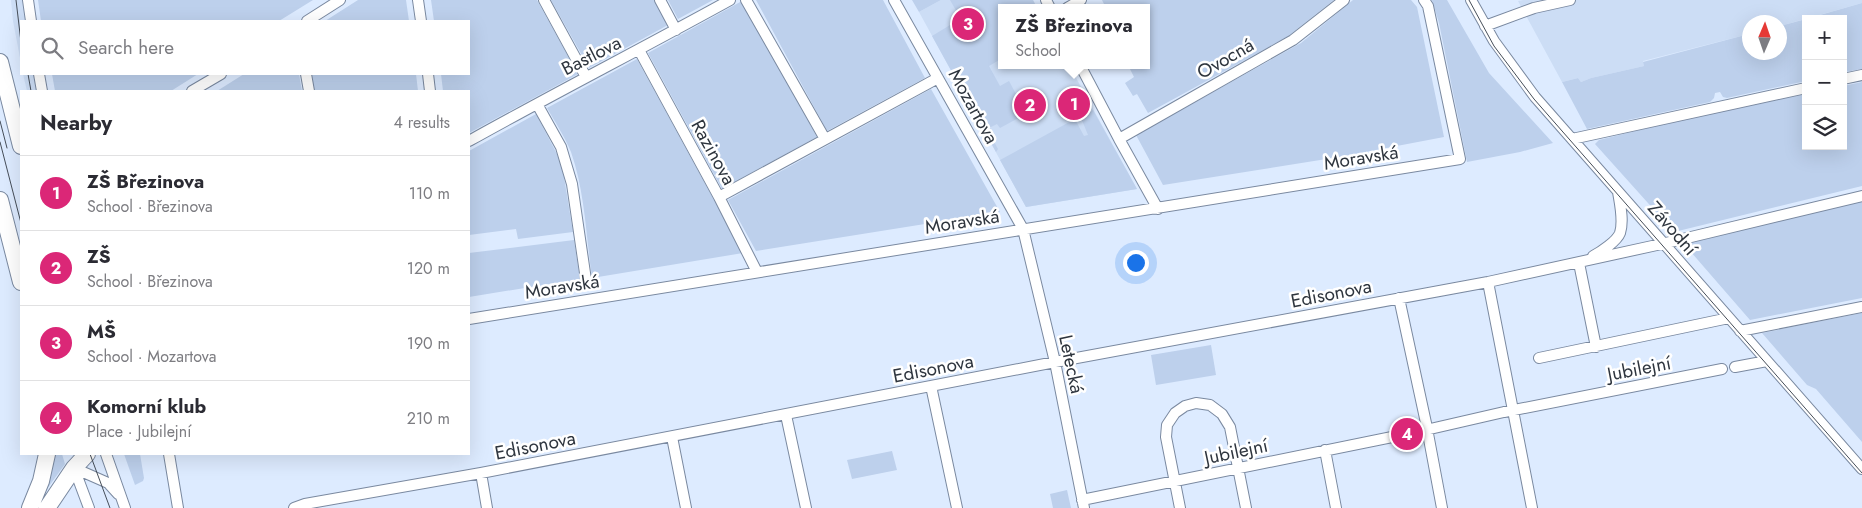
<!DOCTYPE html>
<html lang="en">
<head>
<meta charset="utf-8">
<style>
  :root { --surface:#fff; --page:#f7f7f7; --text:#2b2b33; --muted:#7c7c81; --line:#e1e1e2; --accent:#db2777 }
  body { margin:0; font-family:Jost,sans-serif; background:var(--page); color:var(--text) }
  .controls { position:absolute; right:15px; top:15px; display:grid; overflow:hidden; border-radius:0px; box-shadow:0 5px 20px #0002 }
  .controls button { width:45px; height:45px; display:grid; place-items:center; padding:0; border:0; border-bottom:1px solid var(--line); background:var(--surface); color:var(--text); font:25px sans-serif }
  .compass { position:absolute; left:1742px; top:15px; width:45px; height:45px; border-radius:50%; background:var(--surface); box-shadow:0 5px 20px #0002; rotate:2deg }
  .you { position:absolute; left:1135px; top:262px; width:18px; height:18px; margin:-12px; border:4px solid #fff; border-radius:50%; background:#1a73e8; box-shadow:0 0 0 8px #1a73e833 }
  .badge { display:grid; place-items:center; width:32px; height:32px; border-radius:50%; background:var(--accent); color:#fff; font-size:16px; font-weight:700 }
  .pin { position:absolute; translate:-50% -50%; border:2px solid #fff; box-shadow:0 1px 5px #0006 }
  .popup { position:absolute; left:998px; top:4px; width:152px; height:65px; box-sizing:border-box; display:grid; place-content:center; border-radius:0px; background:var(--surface); filter:drop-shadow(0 1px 4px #0005); font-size:16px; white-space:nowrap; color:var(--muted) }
  .popup b { font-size:19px; color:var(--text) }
  .popup::after { content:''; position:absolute; left:50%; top:100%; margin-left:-10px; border:10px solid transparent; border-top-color:var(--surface) }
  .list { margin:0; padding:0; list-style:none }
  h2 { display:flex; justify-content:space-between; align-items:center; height:65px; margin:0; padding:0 20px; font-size:21px }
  h2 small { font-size:16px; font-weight:400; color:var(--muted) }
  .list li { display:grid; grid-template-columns:32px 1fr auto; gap:15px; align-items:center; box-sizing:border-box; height:75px; padding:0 20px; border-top:1px solid var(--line) }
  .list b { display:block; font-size:19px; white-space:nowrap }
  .list p { margin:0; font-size:16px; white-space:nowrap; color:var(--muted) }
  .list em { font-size:16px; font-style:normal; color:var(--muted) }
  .icon { flex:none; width:28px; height:28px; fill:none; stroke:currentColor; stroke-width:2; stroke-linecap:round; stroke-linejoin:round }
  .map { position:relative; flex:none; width:1862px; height:508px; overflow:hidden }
  .search { position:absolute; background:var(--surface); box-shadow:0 5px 20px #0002; left:20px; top:20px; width:450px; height:55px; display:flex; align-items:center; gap:12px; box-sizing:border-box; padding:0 18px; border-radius:0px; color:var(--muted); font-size:19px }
  .panel { position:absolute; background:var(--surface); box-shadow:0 5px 20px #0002; left:20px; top:90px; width:450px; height:365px; border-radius:0px }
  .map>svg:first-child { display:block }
</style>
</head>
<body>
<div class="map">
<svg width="1862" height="508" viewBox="0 0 1862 508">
  <rect width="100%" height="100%" fill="#ddebff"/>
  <path fill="#ccddf5" d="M 11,0 L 25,0 L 27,21 L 21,21 L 21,63 L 13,21 Z
    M 941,0 L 1033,0 L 1037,8 L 1002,8 L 1002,65 L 1069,65 L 1137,189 L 1026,207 L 919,12 Z
    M 1523,0 L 1862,0 L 1862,3 L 1780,26 L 1780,22 L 1750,22 L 1749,34 L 1643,61 L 1644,66 L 1591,78 L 1581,82 L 1578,78 L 1562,82 L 1518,1 Z
    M 23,74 L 36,74 L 39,91 L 27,91 Z"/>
  <path fill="#bdd0ec" d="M 38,0 L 313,0 L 279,21 L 41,21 Z
    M 358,0 L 406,0 L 409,21 L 325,21 Z
    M 431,0 L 537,0 L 578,74 L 469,133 L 469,91 L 443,91 L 441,74 L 469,74 L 469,21 L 434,21 Z
    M 551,0 L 654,0 L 668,25 L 589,68 Z
    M 668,0 L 713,0 L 678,19 Z
    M 756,0 L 883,0 L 925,78 L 827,131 Z
    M 912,0 L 941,0 L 919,12 Z
    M 950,0 L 1033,0 L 1037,8 L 1002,8 L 1001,59 L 989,66 L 1000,86 L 1009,81 L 1024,109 L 1019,111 L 1022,116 L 1000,128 L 997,124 L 987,129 L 998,149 L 996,152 L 932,36 L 955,22 L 957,24 L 962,21 Z
    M 1102,0 L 1334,0 L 1287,37 L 1148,113 L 1137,94 L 1133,96 L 1125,83 L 1134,77 L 1128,65 L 1146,65 L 1146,8 L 1106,8 Z
    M 1353,0 L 1411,0 L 1417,7 L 1444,137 L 1339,157 L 1163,185 L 1136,135 L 1301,43 Z
    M 1432,0 L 1447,0 L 1489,73 L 1553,143 L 1520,152 L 1467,162 L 1439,23 Z
    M 742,1 L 817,137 L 722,189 L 648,53 Z
    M 1862,3 L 1862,69 L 1845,72 L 1843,71 L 1843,19 L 1806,19 Z
    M 1806,19 L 1806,81 L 1727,98 L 1723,97 L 1720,92 L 1715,93 L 1714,98 L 1710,102 L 1587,129 L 1562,82 L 1578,78 L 1581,82 L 1591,78 L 1644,66 L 1643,62 L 1749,34 L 1750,52 L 1780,52 L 1780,26 Z
    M 637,59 L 743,253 L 592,278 C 586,236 585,192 571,152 C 565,137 555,122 547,108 Z
    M 52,74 L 198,74 L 171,91 L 55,91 Z
    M 244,74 L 299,74 L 302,91 L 217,91 Z
    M 312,74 L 416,74 L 418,91 L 314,91 Z
    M 1862,82 L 1862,186 L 1674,232 L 1595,144 L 1599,140 L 1672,122 L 1806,94 L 1806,146 L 1843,146 L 1843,86 Z
    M 931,89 L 1000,212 L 756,251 L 728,200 Z
    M 1093,110 L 1137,189 L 1026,207 L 1000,160 L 1073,120 L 1076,121 L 1084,136 L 1088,135 L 1081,118 Z
    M 536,114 L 557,154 L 563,171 L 573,232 L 518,239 L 516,229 L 469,235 L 469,151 Z
    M 1862,200 L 1862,298 L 1750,320 L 1684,244 Z
    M 574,240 L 580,279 L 469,297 L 469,253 Z
    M 1862,313 L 1862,442 L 1816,389 L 1807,385 L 1762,333 Z
    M 1211,345 L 1216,375 L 1156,385 L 1151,355 Z
    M 892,451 L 897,470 L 852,479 L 847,460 Z
    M 51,454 L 62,454 L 65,464 L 37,503 Z
    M 124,454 L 140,454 L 144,478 L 143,481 L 135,485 Z
    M 1067,490 L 1071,508 L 1053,508 L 1050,494 Z"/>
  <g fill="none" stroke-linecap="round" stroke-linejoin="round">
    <path stroke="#bac7d8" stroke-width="10" stroke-dasharray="10 5" stroke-linecap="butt" d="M 1397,436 L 1417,432"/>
    <g stroke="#7a89a0" stroke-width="12">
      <path id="minor" d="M 28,0 L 31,21
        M 418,0 L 421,21
        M 544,0 L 586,77
        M 660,0 L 676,30
        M 746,0 L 825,139
        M 894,0 L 1023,229 L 1055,362 L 1084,508
        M 1046,0 L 1050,8
        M 1471,0 L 1494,41 L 1535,97 L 1862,469
        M 1067,8 L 1081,0
        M 307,21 L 340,0
        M 1485,26 L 1534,8 L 1570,0
        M 639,50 L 719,197 L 757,272
        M 1080,65 L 1119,139 L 1158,209
        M 39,74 L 42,91
        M 306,74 L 309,91
        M 428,74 L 430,91
        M 1843,79 L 1862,75
        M 192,91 L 221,74
        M 537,104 L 561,147 L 572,184 L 586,280
        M 1119,139 L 1293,40 L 1344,0
        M 1572,139 L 1806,88
        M 469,141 C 555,93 643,48 730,0
        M 719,197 L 938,78
        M 1593,256 C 1601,252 1617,241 1620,233 C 1624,221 1620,204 1618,192
        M 1579,263 L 1596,347
        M 1488,282 L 1532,508
        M 1399,298 L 1426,423 L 1442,508
        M 469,319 L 1460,159 L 1428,6 L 1424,0
        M 1740,331 L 1862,307
        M 1539,358 L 1729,318
        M 1735,367 L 1767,361
        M 931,386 L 957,508
        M 786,415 L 806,508
        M 1417,432 L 1504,412 L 1722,369
        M 672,437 L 686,508
        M 1325,450 L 1336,508
        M 106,454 L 125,508
        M 169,454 L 178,508
        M 74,468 L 108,483 L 118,494
        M 74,468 L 89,508
        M 481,473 L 487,508
        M 1082,500 L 1397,436
        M 294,508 L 305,504 L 481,473 L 1055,362 L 1488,282 L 1666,243 L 1862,196
        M 1180,508 L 1166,437 L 1167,425 L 1175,413 L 1185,406 L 1196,403 L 1210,405 L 1222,414 L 1230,427 L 1246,508"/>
    </g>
    <g stroke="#7a89a0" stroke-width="18">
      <path id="primary" d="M 0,62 L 21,146
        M 0,200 L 21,282
        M 30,508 L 41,481 L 47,454
        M 47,508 L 74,468 L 87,454"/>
    </g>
    <use href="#minor" stroke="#fff" stroke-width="10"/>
    <use href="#primary" stroke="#fff" stroke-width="16"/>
    <path stroke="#464e59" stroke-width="1" d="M 16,0 L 21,42
      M 1469,0 L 1494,46 L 1534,99 L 1862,473
      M 28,74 L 31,91
      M 0,121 L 7,148
      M 0,142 L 21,223
      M 90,454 L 110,508"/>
  </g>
  <g text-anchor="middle" stroke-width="5" stroke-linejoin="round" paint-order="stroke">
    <g font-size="19" fill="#2e353e" stroke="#fff">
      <text transform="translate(591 55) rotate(-27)" y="7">Bastlova</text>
      <text transform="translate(1225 58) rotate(-30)" y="7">Ovocná</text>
      <text transform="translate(974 106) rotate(61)" y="7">Mozartova</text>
      <text transform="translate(714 152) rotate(61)" y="7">Razinova</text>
      <text transform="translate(1361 157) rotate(-9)" y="7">Moravská</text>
      <text transform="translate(962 221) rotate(-9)" y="7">Moravská</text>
      <text transform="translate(1673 228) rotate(49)" y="7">Závodní</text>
      <text transform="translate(562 286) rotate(-9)" y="7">Moravská</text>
      <text transform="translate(1331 293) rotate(-11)" y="7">Edisonova</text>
      <text transform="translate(1072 364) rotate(78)" y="7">Letecká</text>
      <text transform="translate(933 368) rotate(-11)" y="7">Edisonova</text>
      <text transform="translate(1639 368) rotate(-11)" y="7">Jubilejní</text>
      <text transform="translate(535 445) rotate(-11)" y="7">Edisonova</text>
      <text transform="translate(1236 451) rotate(-12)" y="7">Jubilejní</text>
    </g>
  </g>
</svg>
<div class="controls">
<button>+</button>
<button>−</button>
<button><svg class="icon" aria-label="layers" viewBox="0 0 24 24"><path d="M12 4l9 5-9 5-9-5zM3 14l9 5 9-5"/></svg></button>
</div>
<svg class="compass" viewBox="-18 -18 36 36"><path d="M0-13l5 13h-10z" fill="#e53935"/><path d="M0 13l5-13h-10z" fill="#7c7c81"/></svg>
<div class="you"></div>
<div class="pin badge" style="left:1074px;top:104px">1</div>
<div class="popup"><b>ZŠ Březinova</b>School</div>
<div class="pin badge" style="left:1030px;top:105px">2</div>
<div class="pin badge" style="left:968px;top:24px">3</div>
<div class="pin badge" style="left:1407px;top:434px">4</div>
<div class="search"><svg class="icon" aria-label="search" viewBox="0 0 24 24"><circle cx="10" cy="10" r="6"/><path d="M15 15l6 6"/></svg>Search here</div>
<section class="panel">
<h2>Nearby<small>4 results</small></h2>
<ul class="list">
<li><span class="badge">1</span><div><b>ZŠ Březinova</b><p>School · Březinova</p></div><em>110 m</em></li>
<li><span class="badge">2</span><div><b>ZŠ</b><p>School · Březinova</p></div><em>120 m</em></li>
<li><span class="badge">3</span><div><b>MŠ</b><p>School · Mozartova</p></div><em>190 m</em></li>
<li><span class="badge">4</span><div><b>Komorní klub</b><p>Place · Jubilejní</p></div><em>210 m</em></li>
</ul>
</section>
</div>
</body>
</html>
